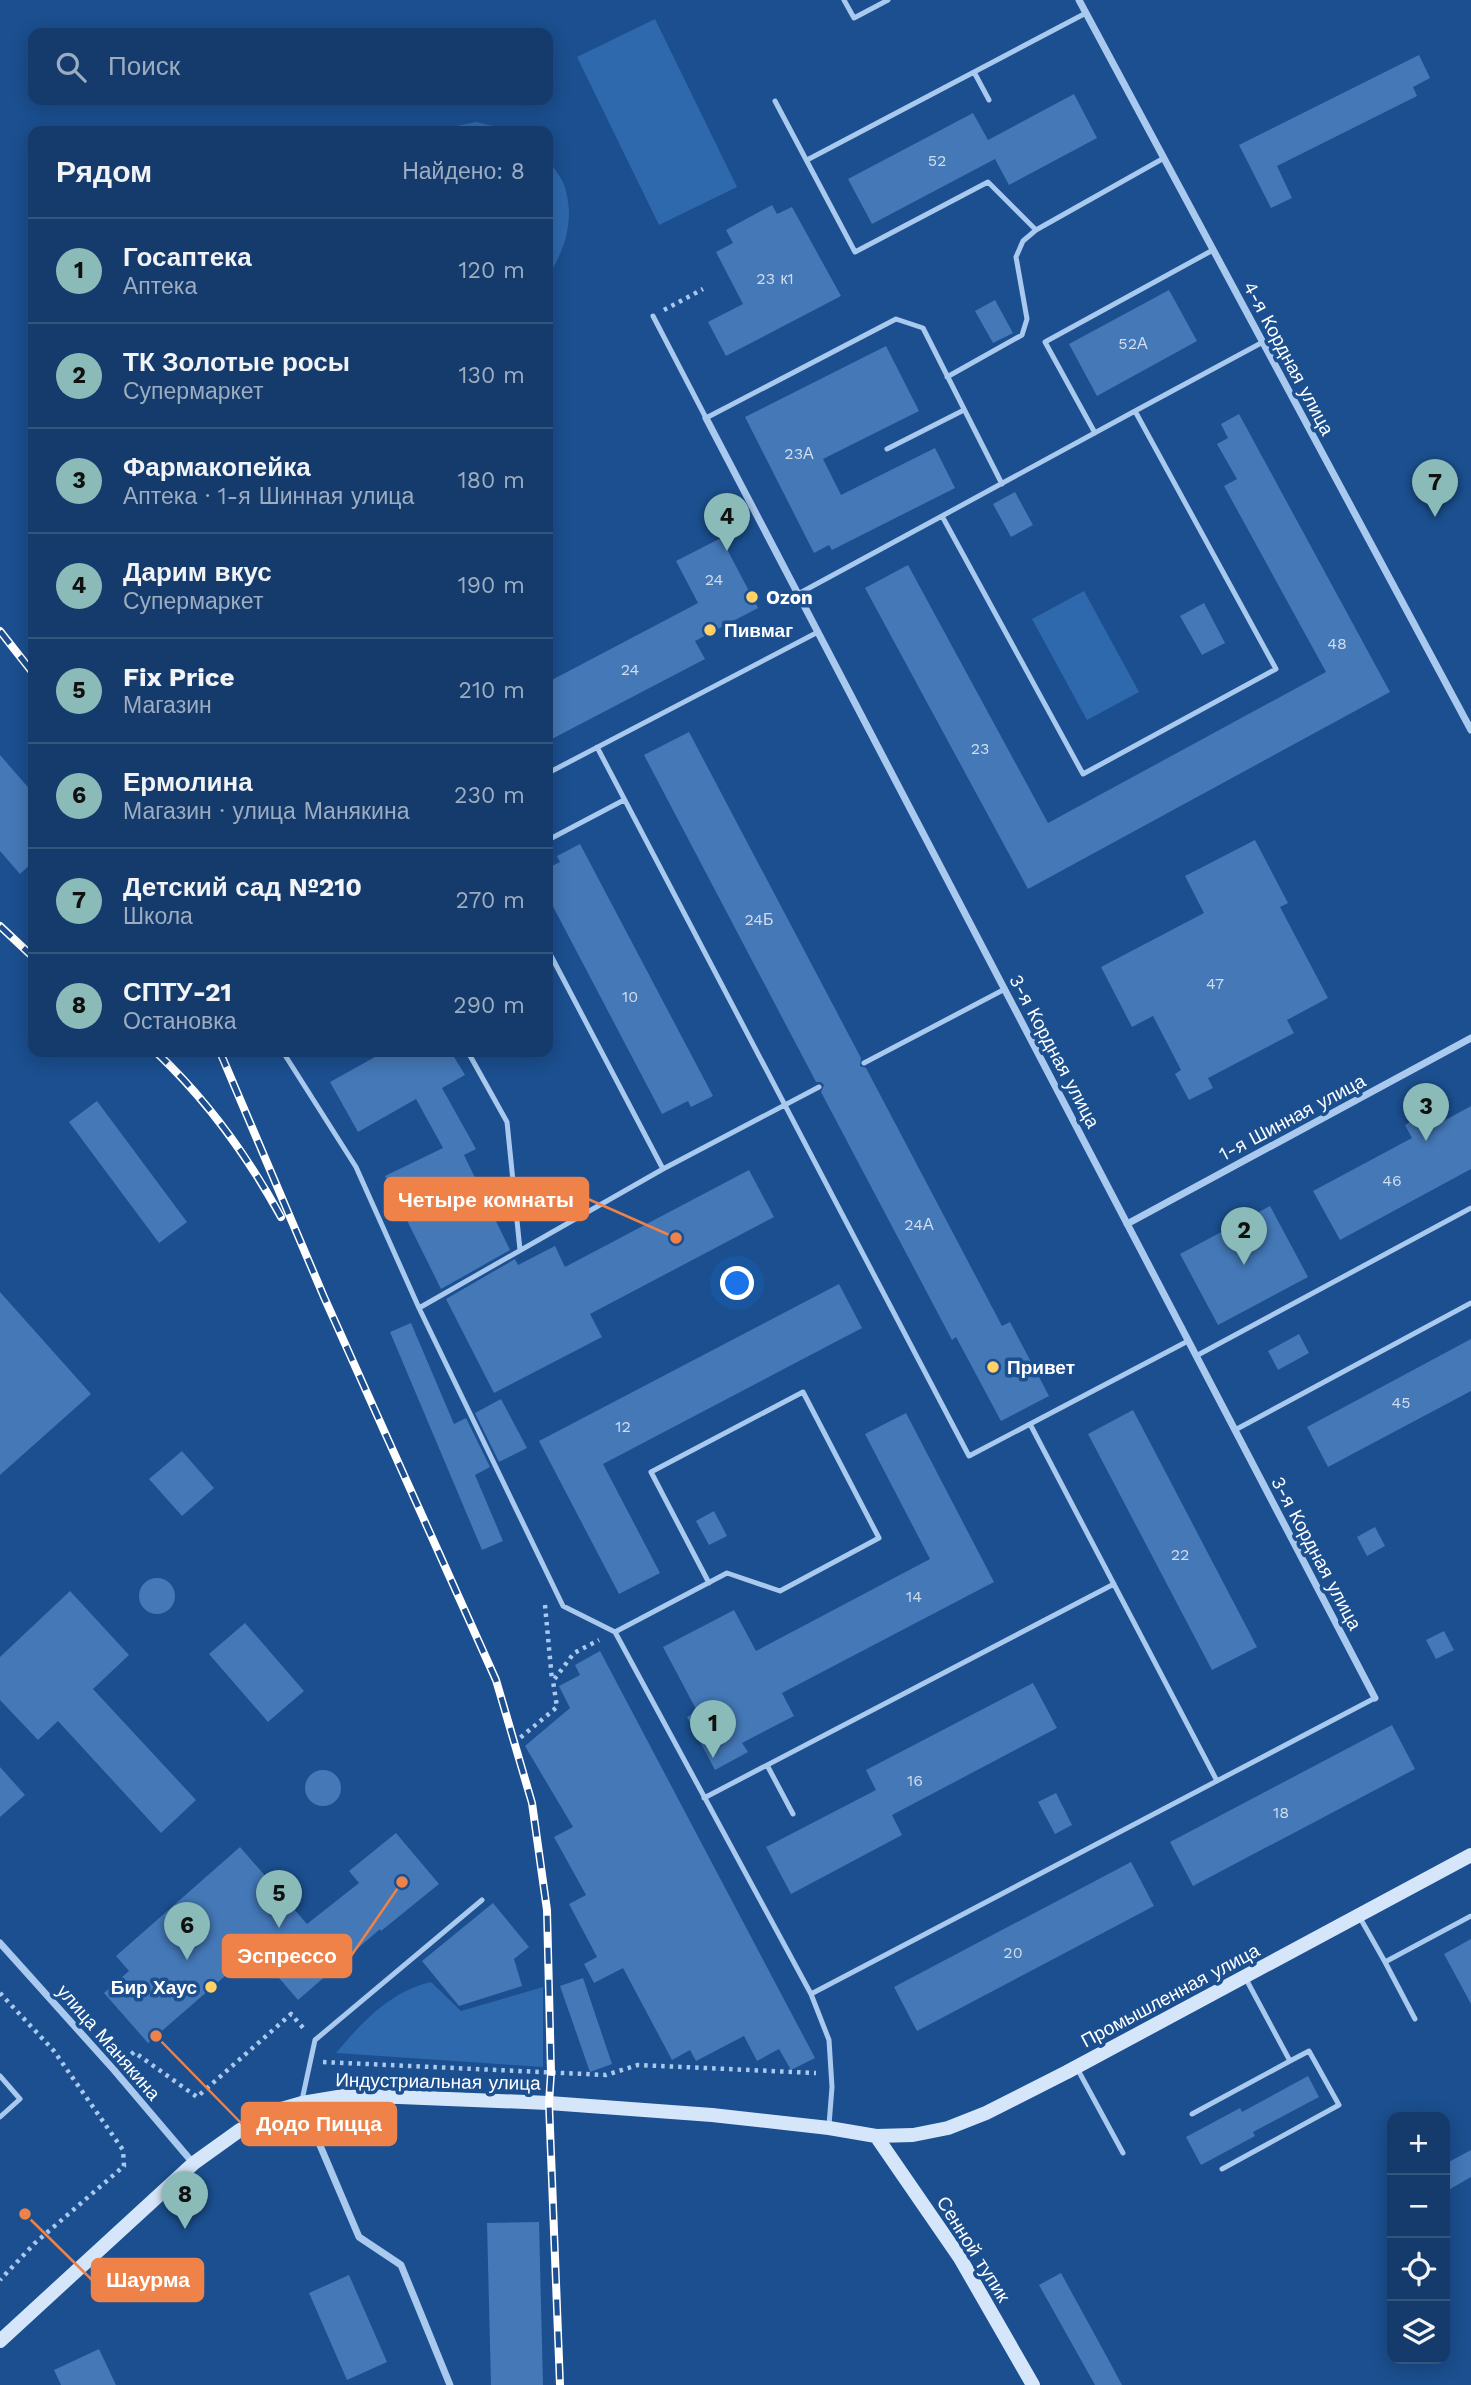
<!DOCTYPE html>
<html lang="ru">
<head>
<meta charset="utf-8">
<style>
  :root { --surface:#143b6b; --page:#214673; --text:#f1f3f6; --muted:#9dadc1; --line:#33557e; --accent:#8bbbb9 }
  body { margin:0; font-family:"Work Sans",sans-serif; background:var(--page); color:var(--text) }
  .controls { position:absolute; right:21px; bottom:21px; display:grid; overflow:hidden; border-radius:14px; box-shadow:0 4px 18px #0003 }
  .controls button { width:63px; height:63px; display:grid; place-items:center; padding:0; border:0; border-bottom:2px solid var(--line); background:var(--surface); color:var(--text); font:35px sans-serif }
  .you { position:absolute; left:738px; top:1284px; width:24px; height:24px; margin:-18px; border:5px solid #fff; border-radius:50%; background:#1a73e8; box-shadow:0 0 0 10px #1a73e833 }
  .badge { display:grid; place-items:center; width:46px; height:46px; border-radius:50%; background:var(--accent); color:#111; font-size:23px; font-weight:700 }
  .pin { position:absolute; translate:-50% -58px; filter:drop-shadow(0 2px 4px #0008) }
  .pin::after { content:''; position:absolute; top:37px; width:24px; height:21px; background:inherit; clip-path:polygon(0 0,100% 0,50% 100%) }
  .list { margin:0; padding:0; list-style:none }
  h2 { display:flex; justify-content:space-between; align-items:center; height:91px; margin:0; padding:0 28px; font-size:30px }
  h2 small { font-size:23px; font-weight:400; color:var(--muted) }
  .list li { display:grid; grid-template-columns:46px 1fr auto; gap:21px; align-items:center; box-sizing:border-box; height:105px; padding:0 28px; border-top:2px solid var(--line) }
  .list b { display:block; font-size:26px; white-space:nowrap }
  .list p { margin:0; font-size:23px; white-space:nowrap; color:var(--muted) }
  .list em { font-size:23px; font-style:normal; color:var(--muted) }
  .icon { flex:none; width:38px; height:38px; fill:none; stroke:currentColor; stroke-width:2; stroke-linecap:round; stroke-linejoin:round }
  .map { position:relative; flex:none; width:1471px; height:2385px; overflow:hidden }
  .search { position:absolute; background:var(--surface); box-shadow:0 4px 18px #0003; left:28px; top:28px; width:525px; height:77px; display:flex; align-items:center; gap:18px; box-sizing:border-box; padding:0 24px; border-radius:14px; color:var(--muted); font-size:26px }
  .panel { position:absolute; background:var(--surface); box-shadow:0 4px 18px #0003; left:28px; top:126px; width:525px; height:931px; border-radius:14px }
  .map>svg:first-child { display:block }
</style>
</head>
<body>
<div class="map">
<svg width="1471" height="2385" viewBox="0 0 1471 2385">
  <rect width="100%" height="100%" fill="#1b4f8f"/>
  <path fill="#2e69ad" d="M 655,19 L 737,187 L 659,225 L 577,57 Z
    M 476,122 L 514,131 L 433,131 Z
    M 548,159 C 552,166 559,174 563,182 C 576,215 566,249 548,276 Z
    M 1084,591 L 1139,692 L 1087,720 L 1032,619 Z
    M 431,1982 L 461,2011 L 543,1987 L 543,2067 L 336,2053 C 362,2022 391,1991 431,1982 Z"/>
  <path fill="#4478b7" d="M 1419,55 L 1430,78 L 1413,87 L 1417,96 L 1277,166 L 1292,198 L 1271,208 L 1239,145 Z
    M 1074,94 L 1097,138 L 1009,185 L 995,159 L 872,224 L 848,179 L 973,113 L 988,140 Z
    M 772,205 L 777,214 L 792,207 L 841,296 L 726,356 L 708,322 L 743,304 L 716,252 L 733,243 L 726,230 Z
    M 1169,290 L 1197,341 L 1097,396 L 1069,344 Z
    M 995,300 L 1013,333 L 993,343 L 975,311 Z
    M 886,346 L 919,411 L 823,459 L 841,495 L 935,448 L 955,488 L 832,550 L 829,545 L 814,553 L 745,417 Z
    M 1239,414 L 1390,692 L 1028,889 L 865,588 L 908,565 L 1048,823 L 1326,672 L 1224,486 L 1237,479 L 1217,444 L 1228,438 L 1221,424 Z
    M 1015,492 L 1033,525 L 1011,537 L 993,504 Z
    M 721,538 L 758,608 L 695,641 L 705,659 L 548,741 L 548,682 L 698,603 L 676,561 Z
    M 1204,603 L 1225,643 L 1202,655 L 1180,616 Z
    M 689,732 L 861,1058 L 860,1066 L 866,1068 L 1002,1326 L 1010,1322 L 1049,1396 L 1001,1421 L 956,1337 L 952,1340 L 821,1092 L 824,1085 L 821,1082 L 816,1082 L 644,755 Z
    M 0,755 L 33,793 L 33,862 L 20,874 L 0,851 Z
    M 1255,840 L 1288,903 L 1280,907 L 1328,998 L 1287,1020 L 1294,1033 L 1208,1078 L 1213,1088 L 1189,1100 L 1175,1074 L 1181,1070 L 1153,1016 L 1132,1027 L 1101,967 L 1204,913 L 1185,876 Z
    M 580,844 L 713,1096 L 691,1107 L 688,1101 L 662,1114 L 548,897 L 548,868 L 560,862 L 557,856 Z
    M 384,1052 L 451,1052 L 465,1075 L 442,1088 L 476,1149 L 464,1155 L 510,1250 L 441,1289 L 385,1176 L 443,1148 L 416,1099 L 358,1132 L 330,1082 Z
    M 97,1101 L 187,1222 L 159,1243 L 69,1122 Z
    M 1471,1106 L 1471,1169 L 1340,1240 L 1313,1191 L 1412,1138 L 1405,1125 L 1433,1110 L 1440,1123 Z
    M 749,1170 L 774,1217 L 590,1314 L 602,1337 L 494,1393 L 446,1299 L 515,1259 L 518,1265 L 555,1246 L 565,1267 Z
    M 1270,1206 L 1308,1277 L 1218,1325 L 1180,1254 Z
    M 839,1284 L 862,1328 L 603,1464 L 660,1573 L 619,1594 L 539,1441 Z
    M 0,1292 L 91,1394 L 0,1475 Z
    M 411,1323 L 454,1424 L 466,1418 L 490,1467 L 475,1475 L 503,1541 L 482,1550 L 390,1332 Z
    M 1299,1334 L 1309,1353 L 1278,1370 L 1268,1351 Z
    M 1471,1339 L 1471,1391 L 1328,1467 L 1307,1427 Z
    M 501,1399 L 527,1448 L 499,1462 L 475,1413 Z
    M 1133,1410 L 1257,1647 L 1212,1670 L 1088,1434 Z
    M 906,1413 L 994,1582 L 782,1693 L 794,1716 L 742,1743 L 748,1752 L 715,1770 L 687,1717 L 697,1711 L 663,1647 L 734,1610 L 756,1651 L 930,1559 L 865,1434 Z
    M 182,1451 L 214,1488 L 182,1516 L 149,1479 Z
    M 714,1511 L 727,1536 L 709,1545 L 696,1521 Z
    M 1375,1527 L 1385,1546 L 1367,1556 L 1357,1537 Z
    M139 1596a18 18 0 1 1 36 0a18 18 0 1 1-36 0Z
    M 70,1591 L 129,1655 L 93,1689 L 196,1800 L 161,1833 L 58,1721 L 38,1740 L 0,1700 L 0,1657 Z
    M 245,1623 L 304,1691 L 268,1722 L 209,1654 Z
    M 1444,1631 L 1454,1650 L 1436,1659 L 1426,1640 Z
    M 600,1651 L 815,2058 L 791,2070 L 779,2049 L 757,2061 L 744,2036 L 696,2061 L 690,2050 L 672,2060 L 623,1968 L 594,1983 L 584,1964 L 597,1957 L 569,1904 L 586,1895 L 554,1837 L 573,1827 L 525,1746 L 570,1708 L 559,1686 L 580,1675 L 575,1665 Z
    M 1033,1683 L 1057,1728 L 892,1815 L 902,1835 L 791,1894 L 766,1847 L 876,1790 L 866,1770 Z
    M 1392,1725 L 1415,1769 L 1193,1886 L 1170,1842 Z
    M 0,1767 L 25,1795 L 0,1817 Z
    M305 1788a18 18 0 1 1 36 0a18 18 0 1 1-36 0Z
    M 1056,1793 L 1072,1825 L 1055,1834 L 1038,1802 Z
    M 396,1833 L 439,1884 L 381,1931 L 380,1929 L 298,2000 L 255,1950 L 148,2043 L 104,1993 L 129,1971 L 116,1956 L 240,1847 L 307,1924 L 359,1883 L 349,1871 Z
    M 1131,1862 L 1154,1906 L 917,2031 L 894,1987 Z
    M 493,1903 L 529,1947 L 514,1959 L 522,1986 L 459,2006 L 422,1961 Z
    M 1471,1939 L 1471,2004 L 1444,1954 Z
    M 583,1978 L 612,2064 L 590,2072 L 560,1986 Z
    M 1308,2076 L 1319,2097 L 1253,2132 L 1255,2136 L 1201,2165 L 1186,2137 L 1240,2108 L 1242,2112 Z
    M 1471,2150 L 1471,2177 L 1445,2192 L 1445,2164 Z
    M 539,2222 L 543,2385 L 491,2385 L 487,2223 Z
    M 1061,2273 L 1107,2357 L 1122,2385 L 1095,2385 L 1039,2285 Z
    M 349,2275 L 387,2362 L 347,2380 L 309,2293 Z
    M 99,2349 L 116,2385 L 61,2385 L 54,2370 Z"/>
  <g fill="none" stroke-linecap="round" stroke-linejoin="round">
    <path stroke="#a9c9ee" stroke-width="4.5" stroke-dasharray="3.5 5" stroke-linecap="butt" d="M 664,310 L 703,289
      M 545,1605 L 552,1680
      M 514,1743 L 557,1707 L 553,1681 L 574,1653 L 599,1640
      M 0,1993 L 54,2051 L 123,2150 L 124,2166 L 35,2243 L 0,2280
      M 125,2060 L 134,2052 L 197,2097 L 291,2014 L 305,2030
      M 323,2062 L 606,2075 L 638,2065 L 816,2073"/>
    <path stroke="#a9c9ee" stroke-width="5" d="M 844,0 L 854,18 L 888,0
      M 974,72 L 989,100
      M 775,101 L 855,252 L 988,182 L 1036,230
      M 807,160 L 1086,13
      M 653,316 L 706,418 L 896,319 L 923,328 L 1002,484
      M 947,377 L 1022,335 L 1027,319 L 1016,257 L 1023,241 L 1036,230 L 1164,158
      M 1095,433 L 1045,342 L 1213,250 L 1214,252
      M 887,449 L 964,410
      M 942,516 L 1135,411
      M 798,594 L 942,516 L 1083,774 L 1276,669 L 1135,411 L 1263,342
      M 597,747 L 969,1456 L 1188,1341
      M 548,773 L 818,632
      M 548,840 L 624,800
      M 548,950 L 663,1169 L 819,1087
      M 283,1052 L 356,1167 L 419,1308 L 563,1606 L 615,1632 L 811,1994 L 829,2040 L 832,2087 L 829,2125
      M 468,1052 L 507,1122 L 520,1250
      M 864,1063 L 1005,989
      M 419,1308 L 663,1169
      M 1196,1356 L 1471,1208
      M 1030,1424 L 1217,1781
      M 1235,1430 L 1471,1303
      M 615,1632 L 727,1573 L 780,1591 L 879,1538 L 803,1392 L 651,1472 L 709,1583
      M 767,1765 L 793,1814
      M 704,1798 L 1114,1584
      M 1359,1916 L 1385,1962 L 1471,1916
      M 1385,1962 L 1415,2019
      M 811,1994 L 1375,1698
      M 1078,2070 L 1123,2153
      M 0,2076 L 20,2099 L 0,2117
      M 302,2100 L 315,2040 L 482,1900
      M 1192,2114 L 1290,2061
      M 1222,2169 L 1339,2105 L 1309,2051 L 1290,2061 L 1246,1979"/>
    <path stroke="#a9c9ee" stroke-width="7" d="M 1079,0 L 1471,730
      M 706,418 L 1375,1698
      M 1127,1224 L 1471,1038
      M 0,1943 L 114,2070 L 193,2163
      M 302,2103 L 359,2237 L 401,2265 L 450,2385"/>
    <path stroke="#d6e6fa" stroke-width="14" d="M 876,2136 L 960,2258 L 1033,2385
      M 0,2341 L 194,2163 L 240,2130 L 271,2112 L 302,2103 L 344,2096 L 399,2097 L 549,2103 L 712,2115 L 829,2128 L 876,2136 L 913,2135 L 948,2128 L 986,2113 L 1067,2072 L 1471,1855"/>
    <g stroke="#fff" stroke-width="8">
      <path id="rail" d="M 0,631 L 33,673
        M 0,926 L 33,957
        M 156,1052 C 207,1100 247,1155 281,1217
        M 220,1052 L 324,1297 L 496,1680 L 532,1803 L 547,1910 L 551,2073 L 549,2103 L 560,2385"/>
    </g>
    <use href="#rail" stroke="#1b4f8f" stroke-width="5" stroke-dasharray="16" stroke-linecap="butt"/>
  </g>
  <g fill="#ffd166" stroke="#1b4f8f" stroke-width="2.5">
    <circle cx="752" cy="597" r="7"/>
    <circle cx="710" cy="630" r="7"/>
    <circle cx="993" cy="1367" r="7"/>
    <circle cx="211" cy="1987" r="7"/>
  </g>
  <g text-anchor="middle" stroke-width="7" stroke-linejoin="round" paint-order="stroke">
    <g font-size="16" fill="#d0dded">
      <text x="937" y="166">52</text>
      <text x="775" y="284">23 к1</text>
      <text x="1133" y="349">52А</text>
      <text x="799" y="459">23А</text>
      <text x="714" y="585">24</text>
      <text x="1337" y="649">48</text>
      <text x="630" y="675">24</text>
      <text x="980" y="754">23</text>
      <text x="759" y="925">24Б</text>
      <text x="1215" y="989">47</text>
      <text x="630" y="1002">10</text>
      <text x="1392" y="1186">46</text>
      <text x="919" y="1230">24А</text>
      <text x="1401" y="1408">45</text>
      <text x="623" y="1432">12</text>
      <text x="1180" y="1560">22</text>
      <text x="914" y="1602">14</text>
      <text x="915" y="1786">16</text>
      <text x="1281" y="1818">18</text>
      <text x="1013" y="1958">20</text>
    </g>
    <g font-size="19" fill="#fff" stroke="#1b4f8f">
      <text transform="translate(1289 358) rotate(62)" y="7">4-я Кордная улица</text>
      <text transform="translate(1055 1051) rotate(62)" y="7">3-я Кордная улица</text>
      <text transform="translate(1292 1117) rotate(-28)" y="7">1-я Шинная улица</text>
      <text transform="translate(1317 1553) rotate(62)" y="7">3-я Кордная улица</text>
      <text transform="translate(1170 1995) rotate(-28)" y="7">Промышленная улица</text>
      <text transform="translate(109 2042) rotate(49)" y="7">улица Манякина</text>
      <text transform="translate(438 2081) rotate(1)" y="7">Индустриальная улица</text>
      <text transform="translate(974 2249) rotate(58)" y="7">Сенной тупик</text>
    </g>
    <g font-size="19" font-weight="bold" fill="#fff" stroke="#1b4f8f" text-anchor="start">
      <text x="766" y="604">Ozon</text>
      <text x="724" y="637">Пивмаг</text>
      <text x="1007" y="1374">Привет</text>
      <text x="197" y="1994" text-anchor="end">Бир Хаус</text>
    </g>
  </g>
  <path fill="none" stroke="#ee8249" stroke-width="2.5" d="M676 1238L588 1199M402 1882L351 1956M156 2036L242 2124M25 2214L92 2280"/>
  <g fill="#ee8249" stroke="#1b4f8f" stroke-width="2.5">
    <circle cx="676" cy="1238" r="7"/>
    <circle cx="402" cy="1882" r="7"/>
    <circle cx="156" cy="2036" r="7"/>
    <circle cx="25" cy="2214" r="7"/>
  </g>
  <g fill="#ee8249" stroke="#ee8249" stroke-width="2.5">
    <rect x="385" y="1178" width="203" height="42" rx="7"/>
    <rect x="223" y="1935" width="128" height="42" rx="7"/>
    <rect x="242" y="2103" width="154" height="42" rx="7"/>
    <rect x="92" y="2259" width="111" height="42" rx="7"/>
  </g>
  <g font-size="21" text-anchor="middle" font-weight="bold" fill="#fff">
    <text x="486" y="1207">Четыре комнаты</text>
    <text x="287" y="1963">Эспрессо</text>
    <text x="319" y="2131">Додо Пицца</text>
    <text x="148" y="2287">Шаурма</text>
  </g>
</svg>
<div class="controls">
<button>+</button>
<button>−</button>
<button><svg class="icon" aria-label="locate" viewBox="0 0 24 24"><circle cx="12" cy="12" r="6"/><path d="M12 2v4M12 18v4M2 12h4M18 12h4"/></svg></button>
<button><svg class="icon" aria-label="layers" viewBox="0 0 24 24"><path d="M12 4l9 5-9 5-9-5zM3 14l9 5 9-5"/></svg></button>
</div>
<div class="you"></div>
<div class="pin badge" style="left:713px;top:1758px">1</div>
<div class="pin badge" style="left:1244px;top:1265px">2</div>
<div class="pin badge" style="left:1426px;top:1141px">3</div>
<div class="pin badge" style="left:727px;top:551px">4</div>
<div class="pin badge" style="left:279px;top:1928px">5</div>
<div class="pin badge" style="left:187px;top:1960px">6</div>
<div class="pin badge" style="left:1435px;top:517px">7</div>
<div class="pin badge" style="left:185px;top:2229px">8</div>
<div class="search"><svg class="icon" aria-label="search" viewBox="0 0 24 24"><circle cx="10" cy="10" r="6"/><path d="M15 15l6 6"/></svg>Поиск</div>
<section class="panel">
<h2>Рядом<small>Найдено: 8</small></h2>
<ul class="list">
<li><span class="badge">1</span><div><b>Госаптека</b><p>Аптека</p></div><em>120 m</em></li>
<li><span class="badge">2</span><div><b>ТК Золотые росы</b><p>Супермаркет</p></div><em>130 m</em></li>
<li><span class="badge">3</span><div><b>Фармакопейка</b><p>Аптека · 1-я Шинная улица</p></div><em>180 m</em></li>
<li><span class="badge">4</span><div><b>Дарим вкус</b><p>Супермаркет</p></div><em>190 m</em></li>
<li><span class="badge">5</span><div><b>Fix Price</b><p>Магазин</p></div><em>210 m</em></li>
<li><span class="badge">6</span><div><b>Ермолина</b><p>Магазин · улица Манякина</p></div><em>230 m</em></li>
<li><span class="badge">7</span><div><b>Детский сад №210</b><p>Школа</p></div><em>270 m</em></li>
<li><span class="badge">8</span><div><b>СПТУ-21</b><p>Остановка</p></div><em>290 m</em></li>
</ul>
</section>
</div>
</body>
</html>
